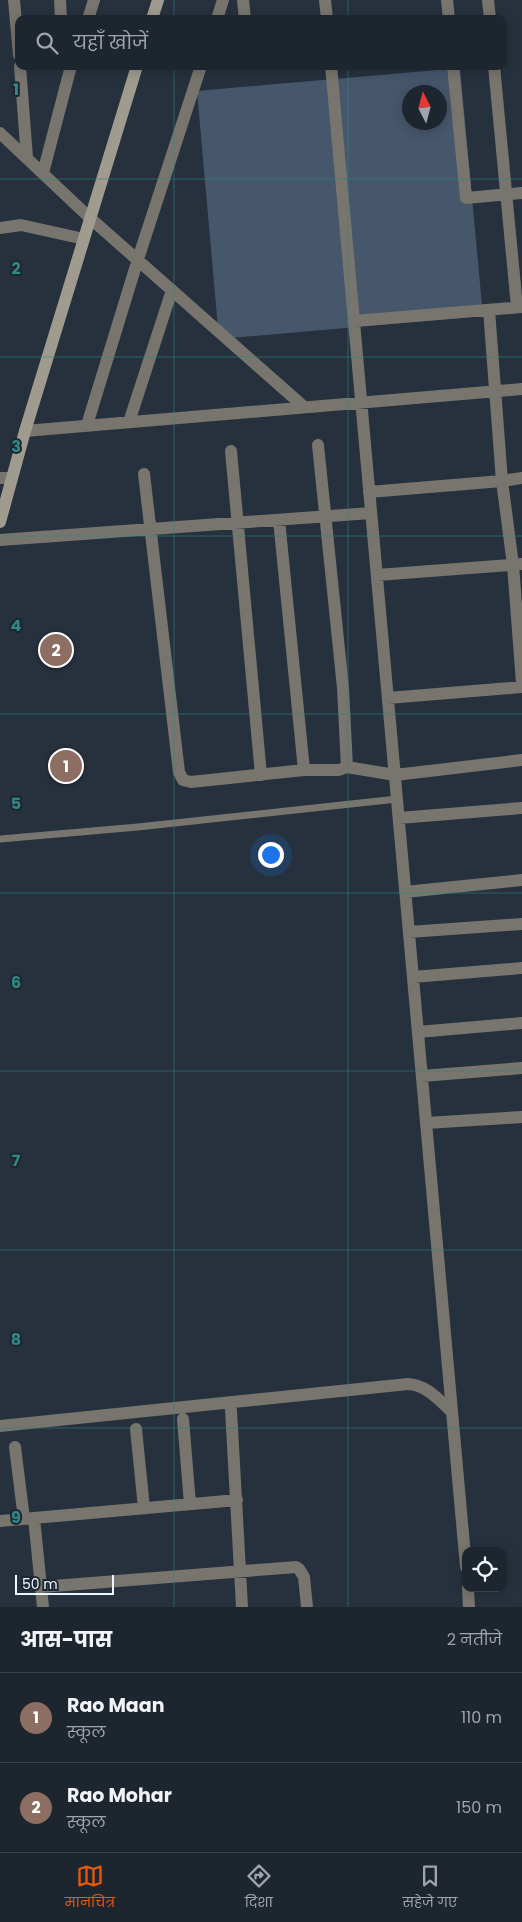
<!DOCTYPE html>
<html lang="hi">
<head>
<meta charset="utf-8">
<style>
  :root { --surface:#1d252e; --page:#252d36; --text:#f1f3f6; --muted:#a0a5aa; --line:#3b424a; --accent:#ea580c }
  body { margin:0; font-family:Poppins,"Noto Sans Devanagari",sans-serif; background:var(--page); color:var(--text) }
  .controls { position:absolute; right:15px; bottom:15px; display:grid; overflow:hidden; border-radius:10px; box-shadow:0 2px 12px #0003 }
  .controls button { width:45px; height:45px; display:grid; place-items:center; padding:0; border:0; border-bottom:1px solid var(--line); background:var(--surface); color:var(--text); font:25px sans-serif }
  .compass { position:absolute; left:402px; top:85px; width:45px; height:45px; border-radius:50%; background:var(--surface); box-shadow:0 2px 12px #0003; rotate:354deg }
  .scale { position:absolute; left:15px; bottom:12px; width:99px; box-sizing:border-box; padding-left:5px; border:2px solid #eff5fe; border-top:0; font-size:14px; line-height:18px; white-space:nowrap; color:#eff5fe; -webkit-text-stroke:4px #1d2734; paint-order:stroke }
  .you { position:absolute; left:270px; top:854px; width:18px; height:18px; margin:-12px; border:4px solid #fff; border-radius:50%; background:#1a73e8; box-shadow:0 0 0 8px #1a73e833 }
  .badge { display:grid; place-items:center; width:32px; height:32px; border-radius:50%; background:var(--accent); color:#fff; font-size:16px; font-weight:700 }
  .pin { position:absolute; translate:-50% -50%; border:2px solid #fff; box-shadow:0 1px 5px #0006 }
  .list { margin:0; padding:0; list-style:none }
  h2 { display:flex; justify-content:space-between; align-items:center; height:65px; margin:0; padding:0 20px; font-size:21px }
  h2 small { font-size:16px; font-weight:400; color:var(--muted) }
  .list li { display:grid; grid-template-columns:32px 1fr auto; gap:15px; align-items:center; box-sizing:border-box; height:90px; padding:0 20px; border-top:1px solid var(--line) }
  .list b { display:block; font-size:19px; white-space:nowrap }
  .list p { margin:0; font-size:16px; white-space:nowrap; color:var(--muted) }
  .list em { font-size:16px; font-style:normal; color:var(--muted) }
  .icon { flex:none; width:28px; height:28px; fill:none; stroke:currentColor; stroke-width:2; stroke-linecap:round; stroke-linejoin:round }
  .map { position:relative; flex:none; width:522px; height:1607px; overflow:hidden }
  .search { position:absolute; background:var(--surface); box-shadow:0 2px 12px #0003; left:15px; right:15px; top:15px; height:55px; display:flex; align-items:center; gap:12px; box-sizing:border-box; padding:0 18px; border-radius:10px; color:var(--muted); font-size:19px }
  .sheet { height:245px; background:var(--surface) }
  nav { display:flex; justify-content:space-around; align-items:center; box-sizing:border-box; height:70px; border-top:1px solid var(--line); background:var(--surface); font-size:14px; color:var(--muted) }
  nav a { display:grid; justify-items:center; gap:2px }
  nav .on { color:var(--accent) }
  .map>svg:first-child { display:block }
</style>
</head>
<body>
<div class="map">
<svg width="522" height="1607" viewBox="0 0 522 1607">
  <rect width="100%" height="100%" fill="#27313e"/>
  <path fill="#46566b" fill-rule="evenodd" d="M 460,68 L 483,316 L 219,339 L 197,91 ZM 410,92 L 440,92 L 440,122 L 410,122 Z"/>
  <g fill="none" stroke-linecap="round" stroke-linejoin="round">
    <path stroke="#77756d" stroke-width="7" d="M 0,839 L 138,827 L 397,799"/>
    <path stroke="#77756d" stroke-width="12" d="M 14,0 L 19,55
      M 60,0 L 61,19
      M 243,0 L 245,19
      M 325,0 L 327,19
      M 447,0 L 449,19
      M 488,0 L 490,19
      M 88,19 L 94,0
      M 217,19 L 223,0
      M 20,66 L 27,158
      M 331,66 L 466,1567
      M 453,66 L 466,198 L 522,193
      M 494,66 L 517,307
      M 0,133 L 90,218 L 303,406
      M 43,173 L 71,66
      M 0,228 L 21,225 L 84,239
      M 354,321 L 522,307
      M 129,422 L 172,290
      M 87,425 L 138,259 L 201,66
      M 25,431 L 522,389
      M 318,445 L 343,688 L 347,767
      M 231,451 L 261,775
      M 144,474 L 179,772 L 183,780 L 191,782 L 304,770 L 339,770 L 347,767 L 395,775 L 522,760
      M 0,478 L 12,478
      M 522,478 L 502,481 L 513,565 L 522,683
      M 369,492 L 502,481 L 489,310
      M 279,520 L 304,770
      M 0,540 L 371,513
      M 377,575 L 522,564
      M 388,698 L 522,687
      M 399,818 L 522,808
      M 405,892 L 522,880
      M 409,932 L 522,924
      M 413,977 L 522,968
      M 418,1032 L 522,1023
      M 422,1076 L 522,1068
      M 426,1123 L 522,1117
      M 231,1410 L 242,1607
      M 183,1419 L 190,1504
      M 0,1426 L 408,1384 C 427,1385 439,1400 452,1412
      M 136,1429 L 144,1508
      M 15,1447 L 24,1519
      M 34,1518 L 43,1607
      M 0,1521 L 237,1500
      M 41,1587 L 296,1567 L 299,1569 L 304,1577 L 307,1607
      M 468,1588 L 469,1607"/>
    <path stroke="#9f9c8f" stroke-width="12" d="M 152,19 L 158,0
      M 0,522 L 25,431 L 137,66"/>
  </g>
  <path fill="none" stroke="#318984" stroke-width="1" stroke-opacity="0.55" d="M 174,0 L 174,19M 348,0 L 348,19M 174,66 L 174,1607M 348,66 L 348,1607M 0,179 L 522,179M 0,357 L 522,357M 0,536 L 522,536M 0,714 L 522,714M 0,893 L 522,893M 0,1071 L 522,1071M 0,1250 L 522,1250M 0,1428 L 522,1428"/>
  <g font-size="16" text-anchor="middle" font-weight="bold" fill="#318984" stroke="#1d2734" stroke-width="4" stroke-linejoin="round" paint-order="stroke">
    <text x="16" y="95">1</text>
    <text x="16" y="274">2</text>
    <text x="16" y="452">3</text>
    <text x="16" y="631">4</text>
    <text x="16" y="809">5</text>
    <text x="16" y="988">6</text>
    <text x="16" y="1166">7</text>
    <text x="16" y="1345">8</text>
    <text x="16" y="1523">9</text>
  </g>
</svg>
<div class="controls">
<button><svg class="icon" aria-label="locate" viewBox="0 0 24 24"><circle cx="12" cy="12" r="6"/><path d="M12 2v4M12 18v4M2 12h4M18 12h4"/></svg></button>
</div>
<svg class="compass" viewBox="-18 -18 36 36"><path d="M0-13l5 13h-10z" fill="#e53935"/><path d="M0 13l5-13h-10z" fill="#a0a5aa"/></svg>
<div class="scale">50 m</div>
<div class="you"></div>
<div class="pin badge" style="left:66px;top:766px;background:#8d6e63">1</div>
<div class="pin badge" style="left:56px;top:650px;background:#8d6e63">2</div>
<div class="search"><svg class="icon" aria-label="search" viewBox="0 0 24 24"><circle cx="10" cy="10" r="6"/><path d="M15 15l6 6"/></svg>यहाँ खोजें</div>
</div>
<section class="sheet">
<h2>आस-पास<small>2 नतीजे</small></h2>
<ul class="list">
<li><span class="badge" style="background:#8d6e63">1</span><div><b>Rao Maan</b><p>स्कूल</p></div><em>110 m</em></li>
<li><span class="badge" style="background:#8d6e63">2</span><div><b>Rao Mohar</b><p>स्कूल</p></div><em>150 m</em></li>
</ul>
</section>
<nav>
<a class="on"><svg class="icon" aria-label="map" viewBox="0 0 24 24"><path d="M3 6l6-2 6 2 6-2v14l-6 2-6-2-6 2zM9 4v14M15 6v14"/></svg>मानचित्र</a>
<a><svg class="icon" aria-label="directions" viewBox="0 0 24 24"><path d="M12 3l9 9-9 9-9-9zM9 14v-3h6M13 9l2 2-2 2"/></svg>दिशा</a>
<a><svg class="icon" aria-label="saved" viewBox="0 0 24 24"><path d="M7 4h10v16l-5-4-5 4z"/></svg>सहेजे गए</a>
</nav>
</body>
</html>
